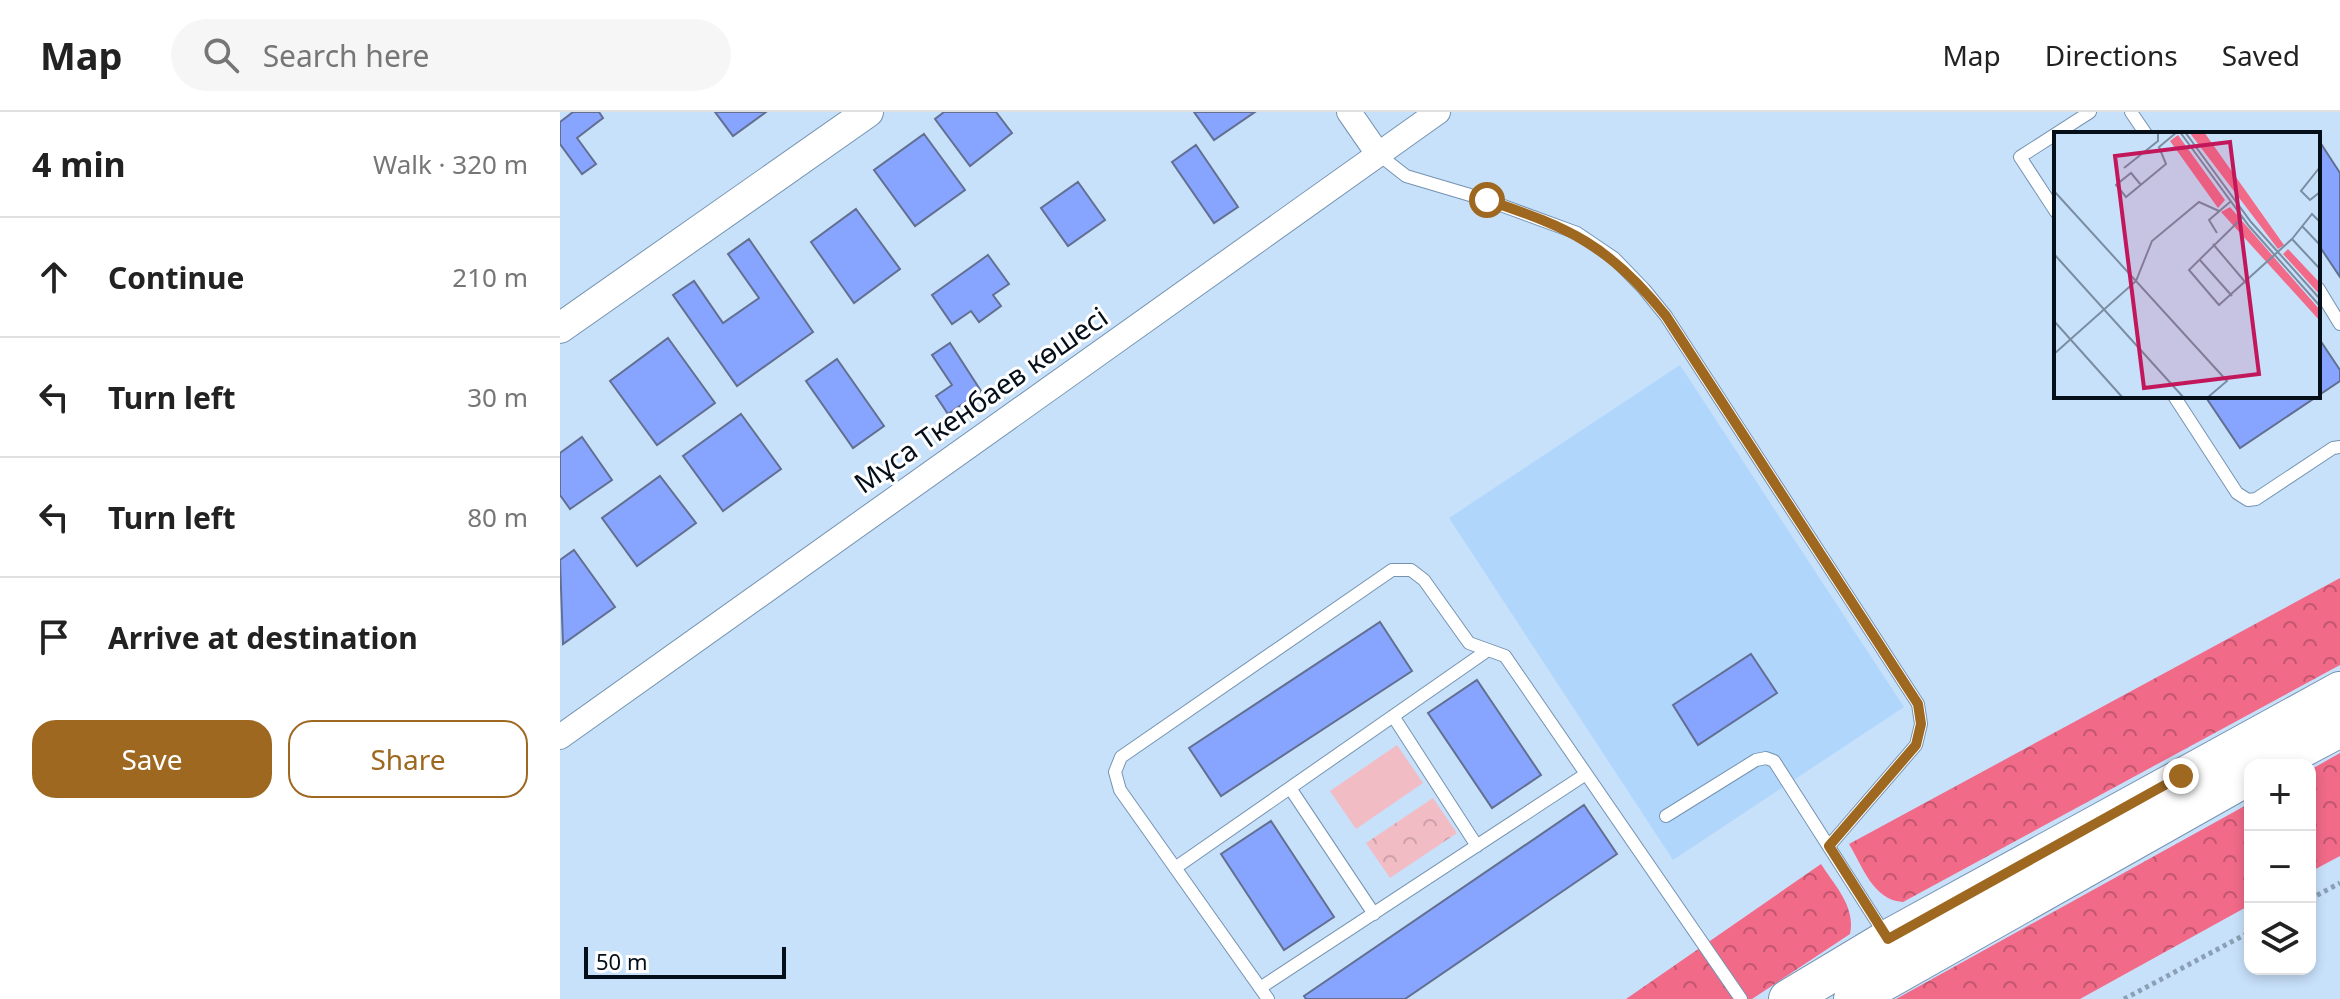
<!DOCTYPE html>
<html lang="en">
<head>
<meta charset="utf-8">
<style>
  :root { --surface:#fff; --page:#f6f6f6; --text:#222; --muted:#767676; --line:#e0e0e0; --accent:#9e6821 }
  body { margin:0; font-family:"Noto Sans",sans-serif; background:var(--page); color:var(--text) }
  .controls { position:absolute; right:24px; bottom:24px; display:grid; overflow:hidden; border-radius:16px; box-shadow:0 4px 12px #0003 }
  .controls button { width:72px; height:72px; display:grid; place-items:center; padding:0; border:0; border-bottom:2px solid var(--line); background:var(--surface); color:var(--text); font:40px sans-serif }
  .scale { position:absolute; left:24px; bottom:20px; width:202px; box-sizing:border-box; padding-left:8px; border:4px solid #050f1a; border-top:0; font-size:22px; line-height:28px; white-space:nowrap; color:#050f1a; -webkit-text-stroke:6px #fff; paint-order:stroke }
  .stop { position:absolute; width:24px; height:24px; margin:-18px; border:6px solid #9e6821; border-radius:50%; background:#fff }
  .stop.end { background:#9e6821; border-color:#fff; box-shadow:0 2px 8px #0008 }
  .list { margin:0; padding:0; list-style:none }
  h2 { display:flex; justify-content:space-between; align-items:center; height:104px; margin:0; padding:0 32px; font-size:34px }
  h2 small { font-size:26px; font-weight:400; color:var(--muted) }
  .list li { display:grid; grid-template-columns:52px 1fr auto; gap:24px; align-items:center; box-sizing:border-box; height:120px; padding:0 32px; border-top:2px solid var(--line) }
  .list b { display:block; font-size:30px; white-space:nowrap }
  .list em { font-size:26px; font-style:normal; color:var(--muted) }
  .actions { display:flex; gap:16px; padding:24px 32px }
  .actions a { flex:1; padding:18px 0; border:2px solid var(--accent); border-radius:24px; text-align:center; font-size:28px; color:var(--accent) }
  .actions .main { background:var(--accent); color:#fff }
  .icon { flex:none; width:44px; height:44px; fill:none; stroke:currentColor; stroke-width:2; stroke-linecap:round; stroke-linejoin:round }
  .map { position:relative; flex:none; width:1780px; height:887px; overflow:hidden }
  header { display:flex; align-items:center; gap:48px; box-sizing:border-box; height:112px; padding:0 40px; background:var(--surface); border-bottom:2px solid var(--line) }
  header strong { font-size:38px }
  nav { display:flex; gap:44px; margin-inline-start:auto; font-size:28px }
  .search { width:560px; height:72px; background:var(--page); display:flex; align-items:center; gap:20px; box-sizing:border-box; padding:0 28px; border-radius:44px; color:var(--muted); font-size:30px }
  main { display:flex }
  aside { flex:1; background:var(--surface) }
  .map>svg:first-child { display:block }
</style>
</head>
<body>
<header>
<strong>Map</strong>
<div class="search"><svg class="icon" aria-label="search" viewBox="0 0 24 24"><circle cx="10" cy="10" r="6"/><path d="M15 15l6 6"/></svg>Search here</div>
<nav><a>Map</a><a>Directions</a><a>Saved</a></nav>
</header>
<main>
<aside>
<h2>4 min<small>Walk · 320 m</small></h2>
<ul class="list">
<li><svg class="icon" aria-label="ahead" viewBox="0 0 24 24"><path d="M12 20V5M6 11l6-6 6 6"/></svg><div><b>Continue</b></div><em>210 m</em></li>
<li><svg class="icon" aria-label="left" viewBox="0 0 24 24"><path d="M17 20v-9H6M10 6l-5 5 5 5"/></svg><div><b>Turn left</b></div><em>30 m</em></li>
<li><svg class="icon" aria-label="left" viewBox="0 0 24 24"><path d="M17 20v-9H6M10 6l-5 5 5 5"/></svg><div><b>Turn left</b></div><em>80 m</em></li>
<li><svg class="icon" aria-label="arrive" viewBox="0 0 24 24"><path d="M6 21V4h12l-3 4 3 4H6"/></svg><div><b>Arrive at destination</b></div></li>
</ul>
<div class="actions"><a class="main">Save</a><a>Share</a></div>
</aside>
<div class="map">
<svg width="1780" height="887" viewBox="0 0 1780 887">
  <defs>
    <pattern id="forest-crowns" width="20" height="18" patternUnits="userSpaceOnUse" patternTransform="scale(2)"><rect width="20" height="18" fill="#f16a88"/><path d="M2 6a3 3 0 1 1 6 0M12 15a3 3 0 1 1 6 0" fill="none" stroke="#c1566e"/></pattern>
    <pattern id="park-crowns" width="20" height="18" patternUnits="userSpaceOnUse" patternTransform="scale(2)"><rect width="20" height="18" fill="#f2bcc4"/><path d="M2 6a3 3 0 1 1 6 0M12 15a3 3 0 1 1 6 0" fill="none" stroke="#cea0a8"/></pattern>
  </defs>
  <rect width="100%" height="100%" fill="#c8e1fb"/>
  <path fill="#b1d6fc" d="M 1120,253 L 1344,595 L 1113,748 L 889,406 Z"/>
  <path fill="url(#forest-crowns)" d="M 1780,466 L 1780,553 L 1343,790 C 1313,788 1303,755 1289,732 Z
    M 1780,641 L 1780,744 L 1750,760 L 1750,658 Z
    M 1690,691 L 1690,793 L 1520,887 L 1336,887 Z
    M 1261,752 C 1275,774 1296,795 1290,822 L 1192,887 L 1066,887 Z"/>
  <path fill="url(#park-crowns)" d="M 873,686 L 897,721 L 830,766 L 806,731 Z"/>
  <path fill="#f2bcc4" d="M 837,633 L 863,671 L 796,717 L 770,679 Z"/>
  <path fill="#87a5ff" stroke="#626f91" stroke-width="2" d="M 13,0 L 39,0 L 43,6 L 17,26 L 36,52 L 22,62 L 0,32 L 0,10 Z
    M 155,0 L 206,0 L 173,24 Z
    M 384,0 L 436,0 L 452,21 L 410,54 L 375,7 Z
    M 634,0 L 695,0 L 654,28 Z
    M 364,22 L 405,78 L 355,114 L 314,58 Z
    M 1758,27 L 1780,61 L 1780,165 L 1758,132 Z
    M 636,33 L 678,95 L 654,111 L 612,50 Z
    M 518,70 L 545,108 L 508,134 L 481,96 Z
    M 296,97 L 340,157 L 294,191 L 251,130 Z
    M 189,127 L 253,220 L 177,274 L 113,183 L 134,169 L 163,211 L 199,186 L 168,142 Z
    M 428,143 L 449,172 L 433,183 L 441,194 L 419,210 L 411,199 L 392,212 L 372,183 Z
    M 1758,225 L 1780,258 L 1780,269 L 1680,336 L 1645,284 L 1758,284 Z
    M 108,226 L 155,291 L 97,333 L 50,269 Z
    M 390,231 L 421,279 L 388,302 L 376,284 L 392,273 L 372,243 Z
    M 277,247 L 324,314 L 293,336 L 246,269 Z
    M 181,302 L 221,357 L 163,399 L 123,344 Z
    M 22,325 L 52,368 L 10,397 L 0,383 L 0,341 Z
    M 100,364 L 136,411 L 77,454 L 42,406 Z
    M 14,438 L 55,495 L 3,532 L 0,448 Z
    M 820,510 L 852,559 L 661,684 L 629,636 Z
    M 1191,542 L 1217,581 L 1138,633 L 1113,593 Z
    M 917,568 L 981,663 L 932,696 L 868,601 Z
    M 1024,693 L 1057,742 L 845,887 L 746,887 L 744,884 Z
    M 711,709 L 774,805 L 724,838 L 661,742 Z"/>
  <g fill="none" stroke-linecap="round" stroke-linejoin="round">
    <g stroke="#7593b0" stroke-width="14">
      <path id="service" d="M 1571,0 L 1586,22
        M 818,42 L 846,64 L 927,88 L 1017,121 L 1054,146 L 1084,177 L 1106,204 L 1358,592 L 1361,612 L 1356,633 L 1269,734
        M 1496,100 L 1460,45 L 1530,0
        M 1758,176 L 1780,212
        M 1614,284 L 1677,381 L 1688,388 L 1696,387 L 1773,336 L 1780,335
        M 833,604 L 917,734
        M 730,676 L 814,802
        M 1106,704 L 1196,648 L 1206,646 L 1214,649 L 1326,824
        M 615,756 L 928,538
        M 700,876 L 1026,662
        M 708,887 L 560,678 L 555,660 L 561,645 L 832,458 L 851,458 L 864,468 L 909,531 L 945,544 L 1181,887"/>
    </g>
    <g stroke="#7593b0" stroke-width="26">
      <path id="minor" d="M 789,0 L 818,42
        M 0,625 L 878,0"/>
    </g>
    <g stroke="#7593b0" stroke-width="32">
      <path id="tertiary" d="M 0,216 L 308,0"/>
    </g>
    <g stroke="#7593b0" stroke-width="40">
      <path id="primary" d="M 1710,653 L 1780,616
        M 1228,887 L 1328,827 L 1780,579
        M 1293,887 L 1690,663"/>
    </g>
    <path stroke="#8ca0b5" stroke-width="5" stroke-dasharray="4 4" stroke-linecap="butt" d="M 1750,787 L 1780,771
      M 1564,887 L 1690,820"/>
    <use href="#service" stroke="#fff" stroke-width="12"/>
    <use href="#minor" stroke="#fff" stroke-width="24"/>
    <use href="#tertiary" stroke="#fff" stroke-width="30"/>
    <use href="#primary" stroke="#fff" stroke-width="38"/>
  </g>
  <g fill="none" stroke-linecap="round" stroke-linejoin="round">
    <path stroke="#9e6821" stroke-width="10" d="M 927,88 C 1010,116 1049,133 1106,204 L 1358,592 L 1361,612 L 1356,633 L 1269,734 L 1328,827 L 1621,664"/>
  </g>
  <g text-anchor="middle" stroke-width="6" stroke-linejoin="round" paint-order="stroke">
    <g font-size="28" fill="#050f1a" stroke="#fff">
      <text transform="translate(421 288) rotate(-35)" y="10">Мұса Ткенбаев көшесі</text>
    </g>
  </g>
  <g transform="translate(1494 20)">
    <rect width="266" height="266" fill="#c8e1fb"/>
    <path d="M 135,0 L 150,0 L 230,113 L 224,117 ZM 124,3 L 171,68 L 164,76 L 116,9 ZM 176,75 L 266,178 L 266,189 L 167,80 ZM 234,117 L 266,151 L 266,163 L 229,122 Z" fill="#f16a88"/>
    <path fill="none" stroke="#7a8da1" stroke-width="2" d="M 126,0 L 195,94 L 266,174M 131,0 L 197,90 L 266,167M 266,35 L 247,59 L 256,68 L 266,60M 70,36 L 104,9 L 104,0M 87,53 L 77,41 L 62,53 L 72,65 L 112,32 L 105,15 L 123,0M 0,59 L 173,249 L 153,266M 188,86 L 135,138 L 165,173 L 238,107 L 266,137M 248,94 L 266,113M 163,101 L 155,88 L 176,70M 238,107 L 258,82 L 266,90M 159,112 L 192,151M 0,122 L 130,266M 145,127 L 178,164M 0,189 L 69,266M 0,222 L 82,149 L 98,109 L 145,70 L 165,79"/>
    <path fill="#c2185b" fill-opacity="0.15" stroke="#c2185b" stroke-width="4" d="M 176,10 L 205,242 L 90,256 L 61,24 Z"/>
    <rect width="266" height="266" fill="none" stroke="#050f1a" stroke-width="4"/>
  </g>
</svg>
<div class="controls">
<button>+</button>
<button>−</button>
<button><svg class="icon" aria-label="layers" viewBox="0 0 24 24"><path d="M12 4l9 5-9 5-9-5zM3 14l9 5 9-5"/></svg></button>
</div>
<div class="scale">50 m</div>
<div class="stop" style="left:927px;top:88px"></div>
<div class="stop end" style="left:1621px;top:664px"></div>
</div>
</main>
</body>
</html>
